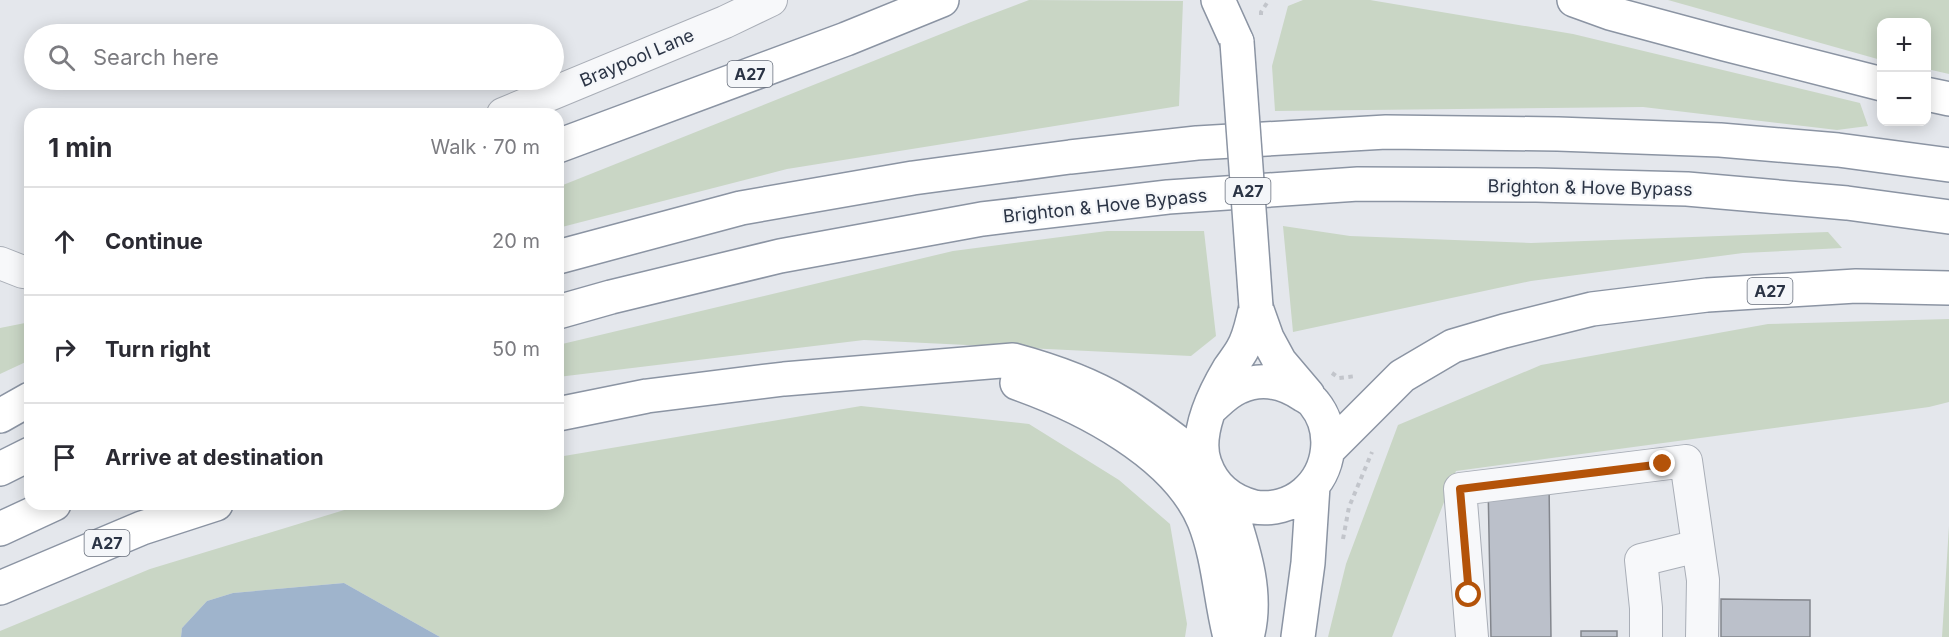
<!DOCTYPE html>
<html lang="en">
<head>
<meta charset="utf-8">
<style>
  :root { --surface:#fff; --page:#f2f2f3; --text:#2b2b33; --muted:#7c7c81; --line:#e1e1e2 }
  body { margin:0; font-family:Inter,sans-serif; background:var(--page); color:var(--text) }
  .controls { position:absolute; right:18px; top:18px; display:grid; overflow:hidden; border-radius:12px; box-shadow:0 3px 15px #0003 }
  .controls button { width:54px; height:54px; display:grid; place-items:center; padding:0; border:0; border-bottom:2px solid var(--line); background:var(--surface); color:var(--text); font:30px sans-serif }
  .stop { position:absolute; width:18px; height:18px; margin:-14px; border:4px solid #b45309; border-radius:50%; background:#fff }
  .stop.end { background:#b45309; border-color:#fff; box-shadow:0 2px 6px #0008 }
  .list { margin:0; padding:0; list-style:none }
  h2 { display:flex; justify-content:space-between; align-items:center; height:78px; margin:0; padding:0 24px; font-size:26px }
  h2 small { font-size:20px; font-weight:400; color:var(--muted) }
  .list li { display:grid; grid-template-columns:39px 1fr auto; gap:18px; align-items:center; box-sizing:border-box; height:108px; padding:0 24px; border-top:2px solid var(--line) }
  .list b { display:block; font-size:22px; white-space:nowrap }
  .list em { font-size:20px; font-style:normal; color:var(--muted) }
  .icon { flex:none; width:33px; height:33px; fill:none; stroke:currentColor; stroke-width:2; stroke-linecap:round; stroke-linejoin:round }
  .map { position:relative; flex:none; width:1949px; height:637px; overflow:hidden }
  .search { position:absolute; background:var(--surface); box-shadow:0 3px 15px #0003; left:24px; top:24px; width:540px; height:66px; display:flex; align-items:center; gap:15px; box-sizing:border-box; padding:0 21px; border-radius:33px; color:var(--muted); font-size:22px }
  .panel { position:absolute; background:var(--surface); box-shadow:0 3px 15px #0003; left:24px; top:108px; width:540px; height:402px; border-radius:18px }
  .map>svg:first-child { display:block }
</style>
</head>
<body>
<div class="map">
<svg width="1949" height="637" viewBox="0 0 1949 637">
  <rect width="100%" height="100%" fill="#e4e7ec"/>
  <path fill="#c9d6c5" d="M 1029,0 L 1183,1 L 1179,106 L 787,169 L 558,228 L 558,187 L 971,22 Z
    M 1303,0 L 1370,0 L 1573,34 L 1860,103 L 1868,126 L 1837,130 L 1643,107 L 1275,111 L 1272,66 L 1288,6 Z
    M 1668,0 L 1949,0 L 1949,74 L 1927,69 L 1926,22 L 1882,22 L 1881,60 Z
    M 1283,226 L 1350,236 L 1531,243 L 1828,232 L 1842,248 L 1743,253 L 1531,281 L 1293,332 Z
    M 1107,231 L 1204,231 L 1216,336 L 1191,356 L 864,340 L 558,377 L 558,345 L 953,251 Z
    M 1949,319 L 1949,402 L 1929,407 L 1456,471 L 1392,637 L 1328,637 L 1346,564 L 1398,425 L 1541,365 L 1768,324 Z
    M 30,322 L 30,360 L 0,374 L 0,328 Z
    M 861,406 L 1029,424 L 1119,480 L 1170,524 L 1187,624 L 1185,637 L 440,637 L 344,583 L 233,593 L 207,601 L 182,628 L 181,637 L 0,637 L 0,631 L 150,569 L 364,504 L 558,504 L 558,457 Z
    M 1949,526 L 1949,637 L 1942,637 Z"/>
  <path fill="#9fb4cc" d="M 344,583 L 440,637 L 181,637 L 182,628 L 207,601 L 233,593 Z"/>
  <path fill="#bbc0ca" stroke="#83868d" stroke-width="1.5" d="M 1549,482 L 1551,637 L 1491,637 L 1488,483 Z
    M 1721,599 L 1810,600 L 1810,637 L 1721,637 Z
    M 1581,631 L 1617,631 L 1617,637 L 1581,637 Z"/>
  <g fill="none" stroke-linecap="round" stroke-linejoin="round">
    <g stroke="#a9aeb7" stroke-width="34">
      <path id="minor" d="M 503,114 L 725,22 L 771,0
        M 0,263 L 23,272 L 30,273
        M 1472,637 L 1460,489 L 1686,461 L 1703,580 L 1702,637
        M 1646,637 L 1646,608 L 1641,560 L 1698,546"/>
    </g>
    <g stroke="#8b94a3" stroke-width="36">
      <path id="highway" d="M 1218,0 L 1237,42
        M 1574,0 L 1610,13 L 1725,44 L 1882,84
        M 1926,94 L 1949,99
        M 558,146 L 846,39 L 942,0
        M 558,257 L 741,208 L 913,178 L 1070,157 L 1197,143 L 1386,132 L 1558,134 L 1720,140 L 1838,150 L 1949,165
        M 1256,307 L 1267,338 L 1280,362 L 1308,395
        M 558,312 L 611,297 L 780,256 L 982,219 L 1168,197 L 1358,184 L 1536,185 L 1687,189 L 1847,203 L 1949,217
        M 1017,383 C 1082,406 1176,453 1204,521 C 1219,558 1220,598 1230,637
        M 1210,409 C 1219,401 1227,392 1239,387 C 1261,377 1284,382 1303,395 C 1307,397 1312,400 1314,403 C 1336,430 1331,471 1305,493 C 1291,505 1272,510 1254,507 C 1230,501 1213,487 1205,464 C 1194,435 1214,394 1229,369 C 1233,363 1238,357 1242,350 C 1250,337 1252,322 1256,307
        M 558,414 L 647,396 L 784,379 L 1013,360 C 1050,370 1088,383 1121,403 C 1150,420 1177,442 1204,462
        M 0,416 L 30,399
        M 1328,450 L 1402,376 L 1453,346 L 1504,331 L 1592,309 L 1707,295 L 1856,286 L 1949,288
        M 0,469 L 30,454
        M 1226,495 C 1240,540 1260,590 1247,637
        M 0,529 L 54,504
        M 0,588 L 142,528 L 216,504
        M 1298,637 L 1308,563 L 1313,486"/>
    </g>
    <path stroke="#c2c5cb" stroke-width="4" stroke-dasharray="4.5 4.5" stroke-linecap="butt" d="M 1261,15 L 1261,12 L 1269,0
      M 1332,373 L 1339,378 L 1356,376
      M 1343,539 L 1349,507 L 1372,452"/>
    <use href="#minor" stroke="#f7f8fa" stroke-width="32"/>
    <use href="#highway" stroke="#fff" stroke-width="33"/>
    <g stroke="#8b94a3" stroke-width="36" stroke-linecap="butt">
      <path id="highway-bridge" d="M 1237,42 L 1256,307"/>
    </g>
    <use href="#highway-bridge" stroke="#fff" stroke-width="33"/>
  </g>
  <g fill="none" stroke-linecap="round" stroke-linejoin="round">
    <path stroke="#b45309" stroke-width="8" d="M 1469,595 L 1460,489 L 1663,464"/>
  </g>
  <g text-anchor="middle" stroke-width="4.5" stroke-linejoin="round" paint-order="stroke">
    <g fill="#f4f6f9" stroke="#676e7b" stroke-width="1.5">
      <rect x="727.5" y="61" width="45" height="26" rx="4.5"/>
      <rect x="1225.5" y="178" width="45" height="26" rx="4.5"/>
      <rect x="1747.5" y="278" width="45" height="26" rx="4.5"/>
      <rect x="84.5" y="530" width="45" height="26" rx="4.5"/>
    </g>
    <g font-size="16" font-weight="bold" fill="#2b3445">
      <text x="750" y="80">A27</text>
      <text x="1248" y="197">A27</text>
      <text x="1770" y="297">A27</text>
      <text x="107" y="549">A27</text>
    </g>
    <g font-size="18" fill="#2b3445" stroke="#f4f6f9">
      <text transform="translate(637 58) rotate(-23)" y="6">Braypool Lane</text>
      <text transform="translate(1590 188) rotate(1)" y="6">Brighton &amp; Hove Bypass</text>
      <text transform="translate(1105 206) rotate(-6)" y="6">Brighton &amp; Hove Bypass</text>
    </g>
  </g>
</svg>
<div class="controls">
<button>+</button>
<button>−</button>
</div>
<div class="stop" style="left:1469px;top:595px"></div>
<div class="stop end" style="left:1663px;top:464px"></div>
<div class="search"><svg class="icon" aria-label="search" viewBox="0 0 24 24"><circle cx="10" cy="10" r="6"/><path d="M15 15l6 6"/></svg>Search here</div>
<section class="panel">
<h2>1 min<small>Walk · 70 m</small></h2>
<ul class="list">
<li><svg class="icon" aria-label="ahead" viewBox="0 0 24 24"><path d="M12 20V5M6 11l6-6 6 6"/></svg><div><b>Continue</b></div><em>20 m</em></li>
<li><svg class="icon" aria-label="right" viewBox="0 0 24 24"><path d="M7 20v-9h11M14 6l5 5-5 5"/></svg><div><b>Turn right</b></div><em>50 m</em></li>
<li><svg class="icon" aria-label="arrive" viewBox="0 0 24 24"><path d="M6 21V4h12l-3 4 3 4H6"/></svg><div><b>Arrive at destination</b></div></li>
</ul>
</section>
</div>
</body>
</html>
